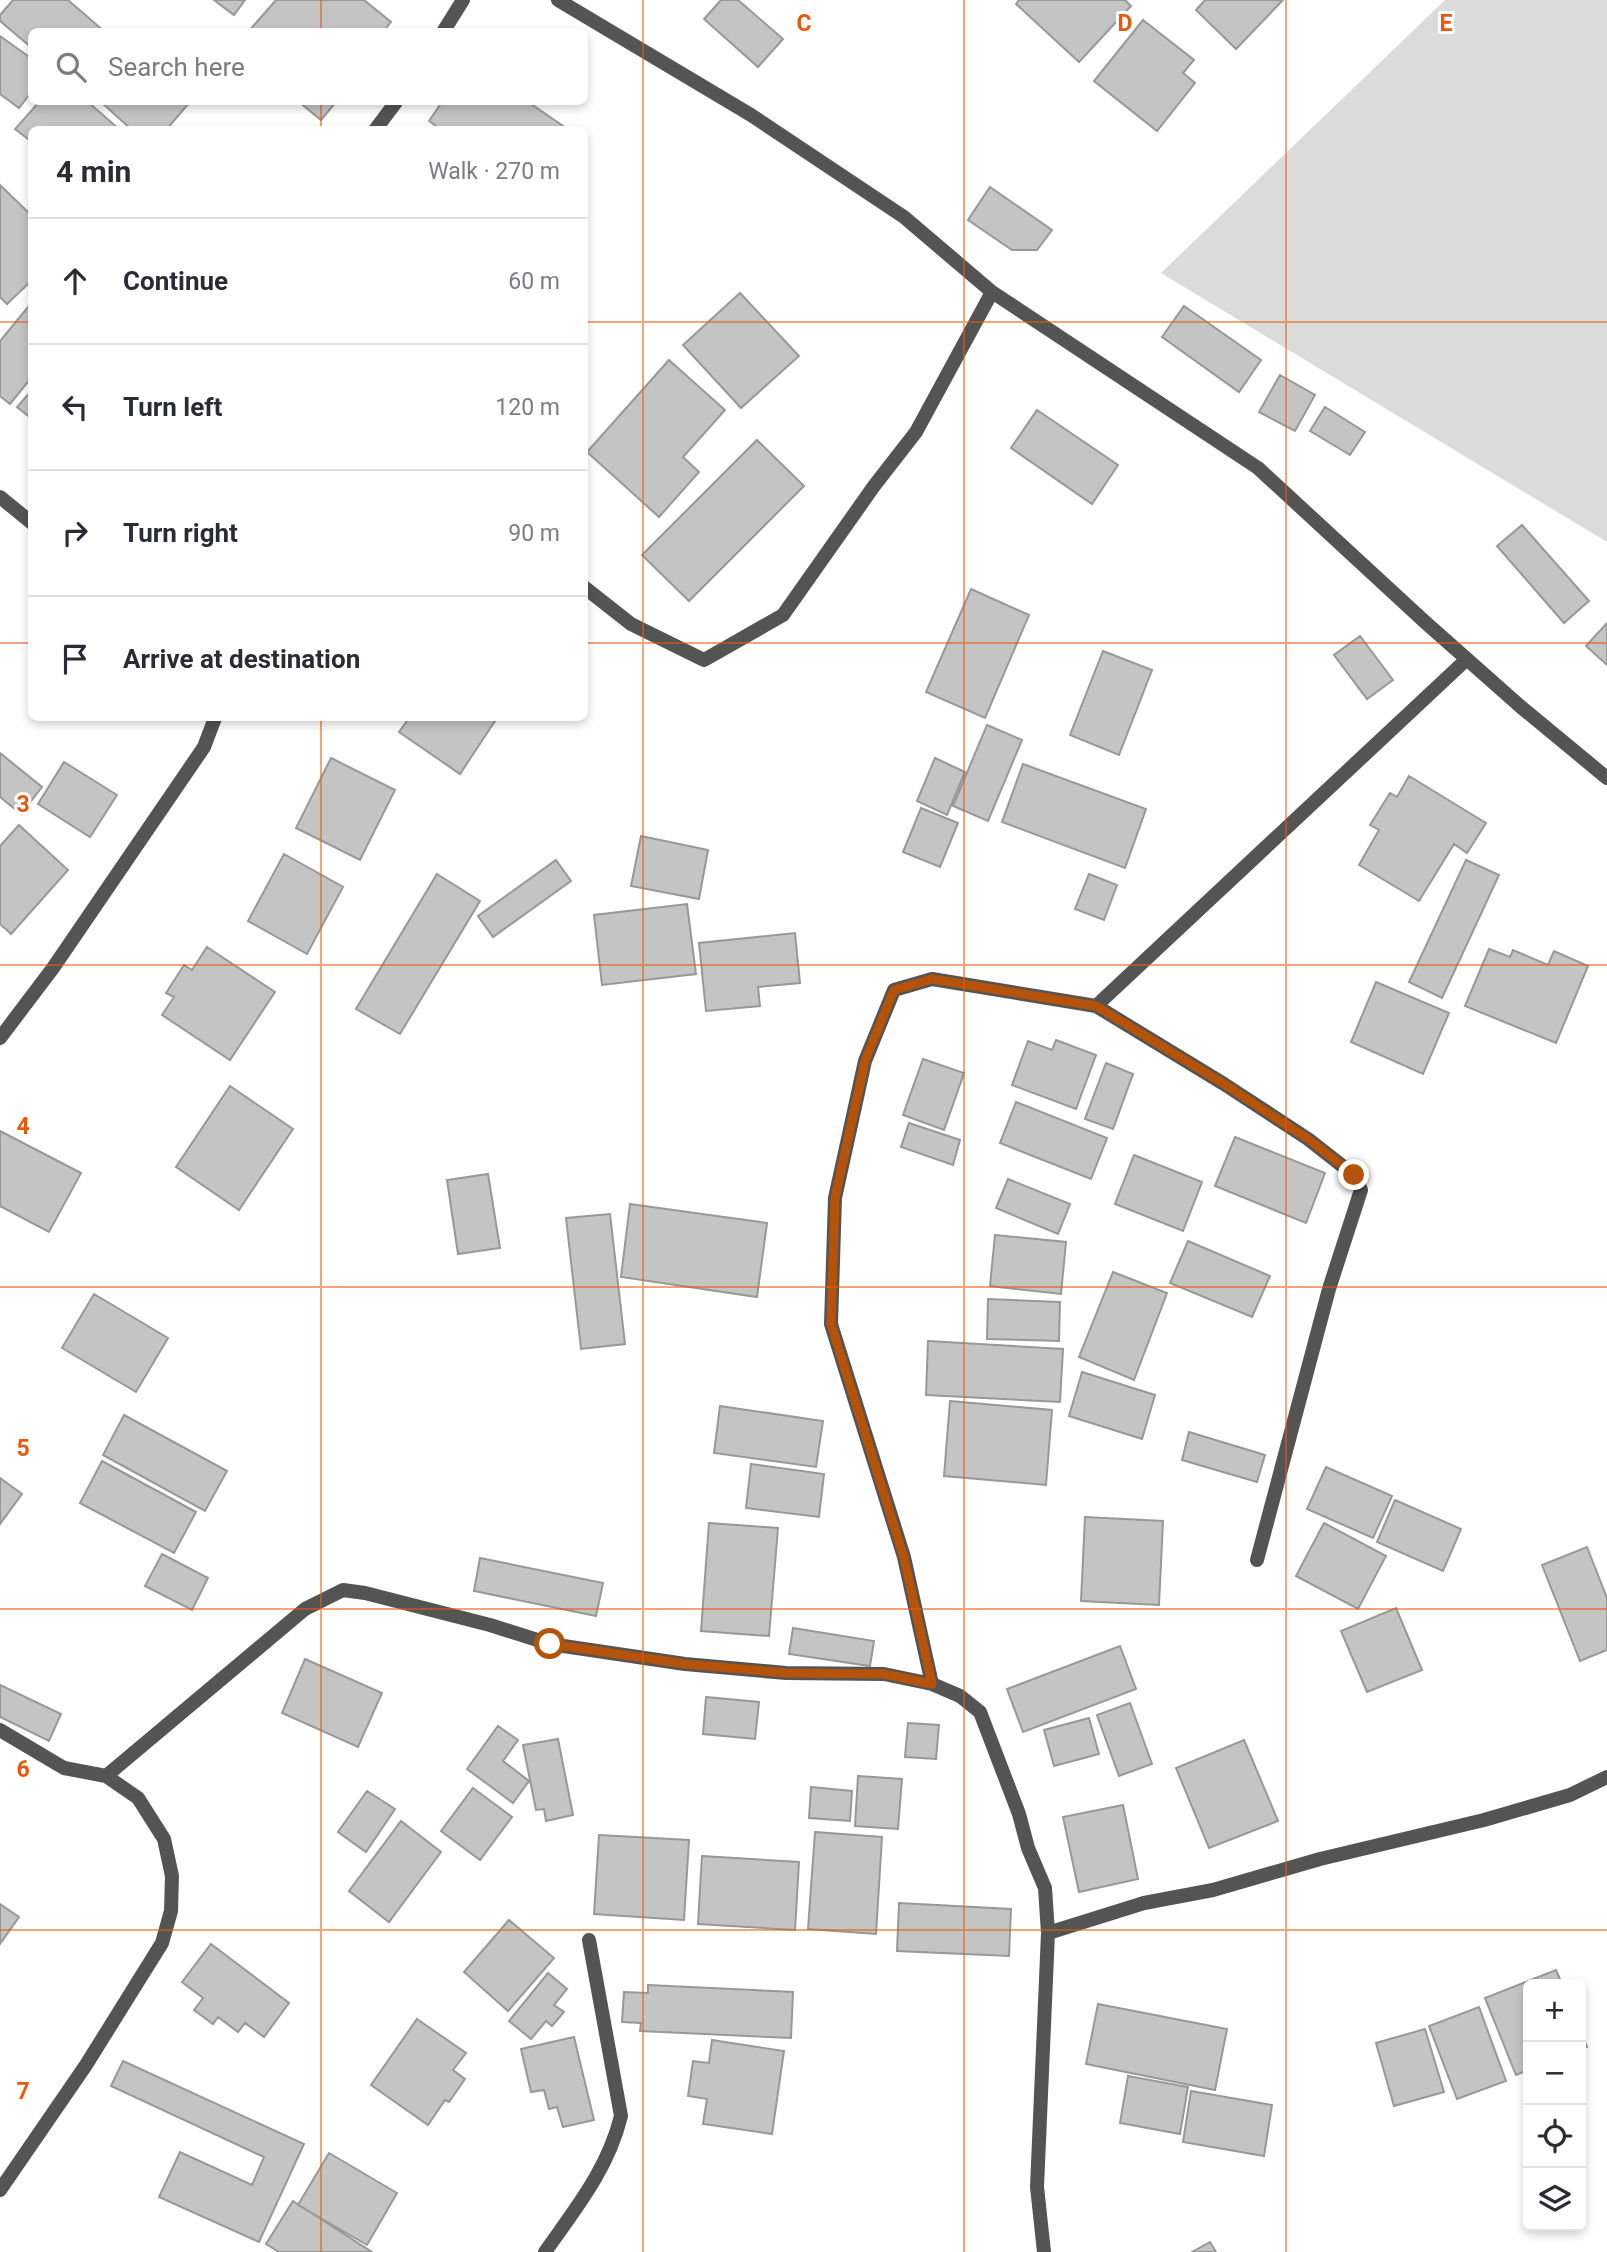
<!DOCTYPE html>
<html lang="en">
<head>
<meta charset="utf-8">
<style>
  :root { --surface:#fff; --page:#f7f7f7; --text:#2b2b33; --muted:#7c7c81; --line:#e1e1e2 }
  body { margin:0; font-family:Roboto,sans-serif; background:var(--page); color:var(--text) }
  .controls { position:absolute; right:21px; bottom:21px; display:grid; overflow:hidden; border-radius:10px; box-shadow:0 4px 10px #0003 }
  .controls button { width:63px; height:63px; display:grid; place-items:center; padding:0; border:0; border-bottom:2px solid var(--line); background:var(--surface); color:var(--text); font:35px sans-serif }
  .stop { position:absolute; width:21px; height:21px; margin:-16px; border:5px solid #b45309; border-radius:50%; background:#fff }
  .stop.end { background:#b45309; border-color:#fff; box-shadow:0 2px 7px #0008 }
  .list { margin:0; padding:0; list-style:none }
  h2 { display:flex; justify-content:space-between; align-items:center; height:91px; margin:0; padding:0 28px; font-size:30px }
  h2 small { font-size:23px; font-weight:400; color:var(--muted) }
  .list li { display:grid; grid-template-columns:46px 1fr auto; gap:21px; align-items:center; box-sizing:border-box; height:126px; padding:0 28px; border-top:2px solid var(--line) }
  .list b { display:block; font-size:26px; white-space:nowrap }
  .list em { font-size:23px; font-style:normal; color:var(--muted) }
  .icon { flex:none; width:38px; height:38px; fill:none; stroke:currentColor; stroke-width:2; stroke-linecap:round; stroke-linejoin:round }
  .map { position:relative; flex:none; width:1607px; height:2252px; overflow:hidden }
  .search { position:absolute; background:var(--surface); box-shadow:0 4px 10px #0003; left:28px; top:28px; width:560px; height:77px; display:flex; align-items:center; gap:18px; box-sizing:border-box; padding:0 24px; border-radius:10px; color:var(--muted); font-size:26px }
  .panel { position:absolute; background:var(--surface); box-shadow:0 4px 10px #0003; left:28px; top:126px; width:560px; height:595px; border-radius:10px }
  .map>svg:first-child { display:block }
</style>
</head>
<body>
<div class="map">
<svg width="1607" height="2252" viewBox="0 0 1607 2252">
  <rect width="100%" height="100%" fill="#fff"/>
  <path fill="#dbdbdb" d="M 1445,0 L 1607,0 L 1607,542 L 1161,273 Z"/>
  <path fill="#c4c4c4" stroke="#989898" stroke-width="2" d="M 13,0 L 68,0 L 105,32 L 32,32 L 32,48 L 0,21 L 0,15 Z
    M 214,0 L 245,0 L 234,15 Z
    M 276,0 L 364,0 L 391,22 L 383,32 L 248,32 Z
    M 721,0 L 738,0 L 783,39 L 758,67 L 704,19 Z
    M 1019,0 L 1125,0 L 1131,6 L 1079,62 L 1016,4 Z
    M 1205,0 L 1283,0 L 1236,49 L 1196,10 Z
    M 1143,20 L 1194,60 L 1183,73 L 1195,83 L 1157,131 L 1094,81 Z
    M 0,36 L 32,59 L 32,91 L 19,108 L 0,94 Z
    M 39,102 L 88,102 L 120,130 L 32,130 L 32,142 L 15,129 Z
    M 101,102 L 190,102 L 166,130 L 132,130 Z
    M 299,102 L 336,102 L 321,120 Z
    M 442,102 L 528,102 L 569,130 L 442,130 L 429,121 Z
    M 0,185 L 32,216 L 32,280 L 7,304 L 0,297 Z
    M 990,187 L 1052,230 L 1037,250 L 1012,250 L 968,220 Z
    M 740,293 L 799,356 L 741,408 L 683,345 Z
    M 32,302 L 32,377 L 10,404 L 0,396 L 0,341 Z
    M 1184,306 L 1261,360 L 1239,392 L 1162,337 Z
    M 669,360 L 725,410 L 683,457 L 699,472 L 659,517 L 587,452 Z
    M 1280,375 L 1315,395 L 1295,431 L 1259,412 Z
    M 32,390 L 32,419 L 17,407 Z
    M 1325,407 L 1365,432 L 1350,455 L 1310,431 Z
    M 1037,410 L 1118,465 L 1092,504 L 1011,448 Z
    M 757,440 L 804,486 L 689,601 L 642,555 Z
    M 1522,525 L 1589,601 L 1564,623 L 1497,546 Z
    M 971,589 L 1029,615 L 985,718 L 926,692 Z
    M 1607,623 L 1607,665 L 1586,646 Z
    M 1360,636 L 1393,680 L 1367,699 L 1334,655 Z
    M 1103,651 L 1152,670 L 1119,755 L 1070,735 Z
    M 409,718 L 497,718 L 460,774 L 399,732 Z
    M 987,725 L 1022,740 L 988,821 L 953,806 Z
    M 0,753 L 42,787 L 21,814 L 0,797 Z
    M 331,758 L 395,790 L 360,860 L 296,828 Z
    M 935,758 L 965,772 L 947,815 L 917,801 Z
    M 64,762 L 117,795 L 90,837 L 38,804 Z
    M 1023,764 L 1146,809 L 1125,868 L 1002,822 Z
    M 1409,776 L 1486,823 L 1467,853 L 1454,844 L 1419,901 L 1359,865 L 1379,830 L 1370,825 L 1390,793 L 1397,797 Z
    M 921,808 L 958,823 L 940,867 L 903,852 Z
    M 19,825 L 68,870 L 11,934 L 0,924 L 0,846 Z
    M 641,836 L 708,850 L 699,899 L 631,886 Z
    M 284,854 L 343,887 L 307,954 L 248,921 Z
    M 556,860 L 571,881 L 493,937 L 478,916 Z
    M 1466,860 L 1499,875 L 1442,998 L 1409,982 Z
    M 437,874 L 480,901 L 400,1034 L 356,1009 Z
    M 1089,874 L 1117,885 L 1104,920 L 1075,909 Z
    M 687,904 L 696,974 L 602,985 L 594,915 Z
    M 795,933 L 800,983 L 758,987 L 760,1006 L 706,1011 L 699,943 Z
    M 207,947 L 275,992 L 230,1060 L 162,1015 L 174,997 L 166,993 L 184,965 L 192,970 Z
    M 1489,949 L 1510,957 L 1513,950 L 1548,965 L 1554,951 L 1588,966 L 1556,1043 L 1465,1006 Z
    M 1376,982 L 1449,1013 L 1423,1074 L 1351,1042 Z
    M 1056,1040 L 1096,1055 L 1076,1109 L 1012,1085 L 1028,1041 L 1052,1050 Z
    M 923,1059 L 964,1073 L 944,1130 L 903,1115 Z
    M 1106,1063 L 1133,1074 L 1113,1129 L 1085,1119 Z
    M 230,1086 L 293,1129 L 239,1210 L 176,1167 Z
    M 1016,1102 L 1107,1138 L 1091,1179 L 1000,1143 Z
    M 909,1123 L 960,1140 L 953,1165 L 901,1147 Z
    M 0,1131 L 81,1173 L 49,1232 L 0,1206 Z
    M 1235,1137 L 1325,1173 L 1306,1223 L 1215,1186 Z
    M 1134,1155 L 1202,1182 L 1183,1231 L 1115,1204 Z
    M 488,1174 L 500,1248 L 458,1254 L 447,1180 Z
    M 1008,1179 L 1070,1204 L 1058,1234 L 996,1208 Z
    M 630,1204 L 767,1223 L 757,1297 L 621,1277 Z
    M 610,1214 L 625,1344 L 581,1349 L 566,1218 Z
    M 995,1235 L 1066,1242 L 1061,1294 L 990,1286 Z
    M 1188,1241 L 1270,1276 L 1252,1317 L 1170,1283 Z
    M 1113,1272 L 1167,1293 L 1134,1380 L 1079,1357 Z
    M 94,1294 L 168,1338 L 136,1392 L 62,1348 Z
    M 988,1299 L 1060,1302 L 1059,1341 L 987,1339 Z
    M 928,1341 L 1063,1349 L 1060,1402 L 926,1395 Z
    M 1082,1372 L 1155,1395 L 1142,1439 L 1069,1416 Z
    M 950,1401 L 1052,1410 L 1046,1485 L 944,1476 Z
    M 720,1406 L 823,1421 L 816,1467 L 714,1453 Z
    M 124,1415 L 227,1471 L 205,1511 L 103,1455 Z
    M 1189,1432 L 1265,1455 L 1257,1482 L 1182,1460 Z
    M 102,1461 L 196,1512 L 174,1553 L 80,1503 Z
    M 751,1464 L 824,1474 L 819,1517 L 746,1508 Z
    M 1326,1467 L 1392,1496 L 1373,1538 L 1307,1509 Z
    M 0,1478 L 22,1494 L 0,1524 Z
    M 1395,1500 L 1461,1529 L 1443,1571 L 1377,1542 Z
    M 1085,1517 L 1163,1521 L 1159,1605 L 1081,1601 Z
    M 709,1523 L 778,1528 L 769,1636 L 701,1631 Z
    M 1324,1523 L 1386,1556 L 1358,1609 L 1296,1576 Z
    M 1587,1547 L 1607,1598 L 1607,1650 L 1580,1661 L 1542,1565 Z
    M 162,1554 L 208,1578 L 192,1610 L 145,1586 Z
    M 480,1558 L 603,1583 L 596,1616 L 474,1591 Z
    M 1396,1608 L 1422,1670 L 1367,1692 L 1341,1631 Z
    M 793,1628 L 874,1641 L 870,1666 L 789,1654 Z
    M 1120,1646 L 1136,1689 L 1023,1732 L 1007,1689 Z
    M 305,1659 L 382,1693 L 358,1747 L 282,1713 Z
    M 0,1685 L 61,1714 L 49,1741 L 0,1717 Z
    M 706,1697 L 759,1702 L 755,1739 L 703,1734 Z
    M 1130,1703 L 1152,1764 L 1119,1776 L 1097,1715 Z
    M 1089,1718 L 1099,1754 L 1054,1766 L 1044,1730 Z
    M 908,1723 L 939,1725 L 936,1759 L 905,1757 Z
    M 498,1726 L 518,1740 L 503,1761 L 529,1781 L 513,1803 L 467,1769 Z
    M 558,1739 L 573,1815 L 546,1821 L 544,1809 L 536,1810 L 523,1745 Z
    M 1244,1740 L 1278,1821 L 1209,1848 L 1176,1768 Z
    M 858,1776 L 902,1779 L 898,1829 L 855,1826 Z
    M 811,1787 L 852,1791 L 850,1821 L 809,1818 Z
    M 473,1788 L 512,1817 L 480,1860 L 441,1831 Z
    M 367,1791 L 395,1809 L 366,1852 L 338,1832 Z
    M 1123,1805 L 1138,1879 L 1079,1892 L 1063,1817 Z
    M 401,1821 L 441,1852 L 389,1922 L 349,1891 Z
    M 815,1832 L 882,1837 L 876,1934 L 808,1929 Z
    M 599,1835 L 689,1840 L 684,1920 L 594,1914 Z
    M 702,1856 L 799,1862 L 795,1930 L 698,1924 Z
    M 899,1903 L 1011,1909 L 1009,1956 L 897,1951 Z
    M 0,1904 L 19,1917 L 0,1944 Z
    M 509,1920 L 554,1958 L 508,2011 L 464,1972 Z
    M 211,1944 L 289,2003 L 264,2037 L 245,2023 L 238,2032 L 218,2017 L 213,2024 L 194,2010 L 203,1998 L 182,1982 Z
    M 1556,1970 L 1562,1984 L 1528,1984 L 1528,2070 L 1516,2075 L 1485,1998 Z
    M 548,1973 L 567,1989 L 554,2005 L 564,2012 L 552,2026 L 546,2021 L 531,2039 L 509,2021 Z
    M 648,1985 L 793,1992 L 791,2038 L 640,2031 L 641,2023 L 622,2022 L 624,1992 L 648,1993 Z
    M 1098,2004 L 1227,2029 L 1215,2090 L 1086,2064 Z
    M 1479,2007 L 1506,2081 L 1457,2099 L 1429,2026 Z
    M 417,2019 L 466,2053 L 453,2070 L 465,2079 L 449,2102 L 445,2100 L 428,2125 L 371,2085 Z
    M 1425,2029 L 1444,2092 L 1394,2106 L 1376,2043 Z
    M 1581,2031 L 1587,2047 L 1581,2049 Z
    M 574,2037 L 594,2120 L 563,2127 L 557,2107 L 549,2109 L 544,2090 L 531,2092 L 521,2049 Z
    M 712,2040 L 784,2051 L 772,2134 L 703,2124 L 707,2099 L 688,2096 L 693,2061 L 709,2063 Z
    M 123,2061 L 304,2144 L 259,2242 L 159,2197 L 180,2152 L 252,2185 L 264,2157 L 111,2086 Z
    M 1128,2076 L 1188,2087 L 1180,2134 L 1120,2123 Z
    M 1191,2091 L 1272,2105 L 1264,2156 L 1183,2142 Z
    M 329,2153 L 397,2193 L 367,2245 L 298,2205 Z
    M 293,2201 L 372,2252 L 279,2252 L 266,2244 Z
    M 1210,2242 L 1216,2252 L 1192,2252 Z"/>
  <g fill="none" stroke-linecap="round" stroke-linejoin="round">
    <path stroke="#545454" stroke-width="14" d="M 558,0 L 751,115 L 904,217 L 992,292 L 1258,468 L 1425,622 L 1521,707 L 1607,778
      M 443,32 L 463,0
      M 375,130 L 396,102
      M 0,497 L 32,523
      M 584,587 L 631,624 L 704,660 L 783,615 L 874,486 L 916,432 L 992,292
      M 1096,1006 L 1467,659
      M 0,1038 L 53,968 L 204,747 L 215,718
      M 932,1684 L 904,1557 L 831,1324 L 835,1198 L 865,1061 L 894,990 L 932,979 L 1096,1006 L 1224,1084 L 1308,1139 L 1354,1175 L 1361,1190 L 1329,1289 L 1257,1560
      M 0,1730 L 64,1768 L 106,1776 L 138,1798 L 164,1839 L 172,1876 L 171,1911 L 162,1943 L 86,2065 L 0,2190
      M 106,1776 L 305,1609 L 343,1590 L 365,1593 L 490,1625 L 550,1644 L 685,1664 L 786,1673 L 884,1674 L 932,1684 L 960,1696 L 980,1712 L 1019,1814 L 1028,1848 L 1045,1888 L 1048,1933 L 1037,2187 L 1044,2252
      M 1048,1933 L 1144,1903 L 1213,1890 L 1320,1859 L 1484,1820 L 1570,1795 L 1607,1777
      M 545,2252 C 576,2208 608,2169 621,2116 L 589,1940"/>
  </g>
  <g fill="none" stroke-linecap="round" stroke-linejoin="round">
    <path stroke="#b45309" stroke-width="9" d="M 550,1644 L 685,1664 L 786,1673 L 884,1674 L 932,1684 L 904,1558 L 831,1324 L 835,1198 L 865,1061 L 894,990 L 932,979 L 1096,1006 L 1224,1084 L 1308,1139 L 1354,1175"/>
  </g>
  <path fill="none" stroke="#e8590c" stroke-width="2" stroke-opacity="0.55" d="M 321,0 L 321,32M 643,0 L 643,2252M 964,0 L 964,2252M 1286,0 L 1286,2252M 321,102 L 321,130M 0,322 L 32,322M 584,322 L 1607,322M 0,643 L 32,643M 584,643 L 1607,643M 321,718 L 321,2252M 0,965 L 1607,965M 0,1287 L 1607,1287M 0,1609 L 1607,1609M 0,1930 L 1607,1930"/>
  <g font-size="23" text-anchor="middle" font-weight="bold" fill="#e8590c" stroke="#fff" stroke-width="6" stroke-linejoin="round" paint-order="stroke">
    <text x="804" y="31">C</text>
    <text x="1125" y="31">D</text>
    <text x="1446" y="31">E</text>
    <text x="23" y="812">3</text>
    <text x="23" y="1134">4</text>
    <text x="23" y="1456">5</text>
    <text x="23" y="1777">6</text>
    <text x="23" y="2099">7</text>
  </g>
</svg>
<div class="controls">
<button>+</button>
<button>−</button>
<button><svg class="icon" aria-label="locate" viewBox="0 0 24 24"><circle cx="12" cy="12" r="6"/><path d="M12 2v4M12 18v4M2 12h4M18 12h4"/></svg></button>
<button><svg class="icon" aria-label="layers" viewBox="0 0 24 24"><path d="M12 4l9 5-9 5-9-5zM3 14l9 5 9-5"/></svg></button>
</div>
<div class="stop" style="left:550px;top:1644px"></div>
<div class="stop end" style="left:1354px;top:1175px"></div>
<div class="search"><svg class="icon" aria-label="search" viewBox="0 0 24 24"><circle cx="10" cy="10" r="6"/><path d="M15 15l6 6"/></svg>Search here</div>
<section class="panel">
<h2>4 min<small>Walk · 270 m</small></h2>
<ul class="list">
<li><svg class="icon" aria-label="ahead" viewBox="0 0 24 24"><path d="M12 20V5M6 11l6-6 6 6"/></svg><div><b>Continue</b></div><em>60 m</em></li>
<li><svg class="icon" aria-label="left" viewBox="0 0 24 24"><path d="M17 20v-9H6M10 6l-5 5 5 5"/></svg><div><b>Turn left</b></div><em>120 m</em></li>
<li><svg class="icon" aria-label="right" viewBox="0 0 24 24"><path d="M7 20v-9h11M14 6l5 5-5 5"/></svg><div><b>Turn right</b></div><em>90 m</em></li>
<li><svg class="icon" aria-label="arrive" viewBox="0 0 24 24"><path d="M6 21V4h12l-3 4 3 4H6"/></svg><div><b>Arrive at destination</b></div></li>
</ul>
</section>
</div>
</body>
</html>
